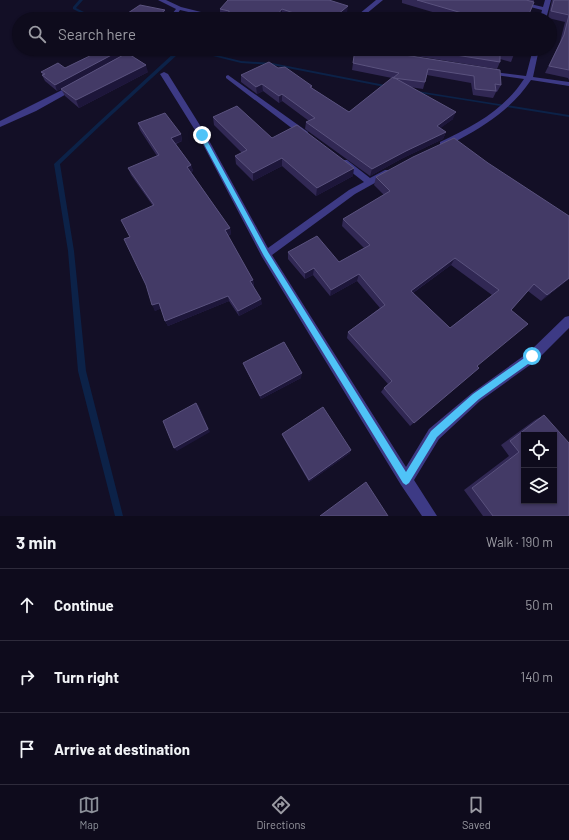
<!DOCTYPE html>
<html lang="en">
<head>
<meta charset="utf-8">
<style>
  :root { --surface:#0e0b1c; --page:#1c1929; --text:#f1f3f6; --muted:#9b9ba3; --line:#2e2b3b; --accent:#8c9099 }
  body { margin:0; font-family:Barlow,sans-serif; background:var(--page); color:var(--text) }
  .controls { position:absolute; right:12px; bottom:12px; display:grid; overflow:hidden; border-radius:0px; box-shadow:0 1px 3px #0004 }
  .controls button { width:36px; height:36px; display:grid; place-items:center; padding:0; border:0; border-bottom:1px solid var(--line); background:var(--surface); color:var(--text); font:20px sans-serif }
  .stop { position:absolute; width:12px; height:12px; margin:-9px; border:3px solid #4fc3f7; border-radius:50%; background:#fff }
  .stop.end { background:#4fc3f7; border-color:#fff; box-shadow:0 1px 4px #0008 }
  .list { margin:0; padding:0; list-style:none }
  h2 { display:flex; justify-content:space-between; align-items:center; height:52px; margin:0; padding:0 16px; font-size:17px }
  h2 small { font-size:13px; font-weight:400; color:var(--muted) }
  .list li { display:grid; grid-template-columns:26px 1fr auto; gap:12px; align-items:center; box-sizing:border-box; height:72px; padding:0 16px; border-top:1px solid var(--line) }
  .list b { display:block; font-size:15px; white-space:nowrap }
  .list em { font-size:13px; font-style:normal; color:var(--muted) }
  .icon { flex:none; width:22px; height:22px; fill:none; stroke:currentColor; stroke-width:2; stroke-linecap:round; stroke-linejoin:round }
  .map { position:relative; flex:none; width:569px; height:516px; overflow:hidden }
  .search { position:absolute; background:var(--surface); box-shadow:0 1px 3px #0004; left:12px; right:12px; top:12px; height:44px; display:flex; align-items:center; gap:10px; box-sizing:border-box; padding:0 14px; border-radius:22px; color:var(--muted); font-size:15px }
  .sheet { height:268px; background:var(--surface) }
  nav { display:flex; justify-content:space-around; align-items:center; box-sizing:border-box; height:56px; border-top:1px solid var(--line); background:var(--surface); font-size:11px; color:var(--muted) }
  nav a { display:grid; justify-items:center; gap:2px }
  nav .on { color:var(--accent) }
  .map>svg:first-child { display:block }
</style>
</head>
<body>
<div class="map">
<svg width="569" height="516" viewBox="0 0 569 516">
  <rect width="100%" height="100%" fill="#130f26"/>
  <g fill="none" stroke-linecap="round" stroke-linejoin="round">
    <path fill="#0c2248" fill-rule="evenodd" d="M 79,0 L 83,0 L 76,8 L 98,19 L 93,19 L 73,9 L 73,7 Z
      M 177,49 L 181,49 L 177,55 L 103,123 L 60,164 L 74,251 L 86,371 L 123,516 L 115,516 L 78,371 L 68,251 L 54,164 L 100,121 L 174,53 Z
      M 185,49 L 192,49 L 241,61 L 272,63 L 390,86 L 392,87 L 390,88 L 272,65 L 241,63 Z
      M 411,90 L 569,115 L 569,117 L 413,92 L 411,92 Z"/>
    <path fill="#3d3a85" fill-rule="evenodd" d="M 158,0 L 166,0 L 181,7 L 229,19 L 218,19 L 180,10 L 174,19 L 168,19 L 176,9 Z
      M 376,0 L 383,0 L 360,19 L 353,19 Z
      M 503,0 L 514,0 L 543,7 L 545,0 L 551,0 L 546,19 L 540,19 L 542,10 Z
      M 138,49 L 146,49 L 122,63 L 117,62 Z
      M 533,49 L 539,49 L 533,77 L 569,82 L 569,86 L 531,80 C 513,107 488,124 460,139 C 454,142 447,148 440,146 L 440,142 C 472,127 504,110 524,79 L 488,74 L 485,72 L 486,71 L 526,76 Z
      M 164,72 L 168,74 L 206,135 L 268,248 L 349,190 L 364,182 L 341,164 L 340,162 L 341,160 L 347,160 L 370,178 L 385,170 L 391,170 L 392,172 L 391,174 L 355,194 L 272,255 L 406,467 L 429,429 L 472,393 L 529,352 L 565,317 L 569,316 L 569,328 L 537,360 L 480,401 L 439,439 L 414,480 L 437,516 L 422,516 L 401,485 L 262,257 L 198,135 L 160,74 Z
      M 228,75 L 308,132 L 308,136 L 302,136 L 226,78 L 226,76 Z
      M 72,85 L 75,85 L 79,87 L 36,111 L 0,127 L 0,121 Z"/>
  </g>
  <path fill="#312854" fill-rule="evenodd" d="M 330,0 L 347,13 L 340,19 L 293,19 L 282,15 L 220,14 L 220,9 Z
    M 402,0 L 534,0 L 527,19 L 456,19 L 402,3 Z
    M 552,0 L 569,0 L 569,80 L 568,78 L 545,73 L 560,42 L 565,22 L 548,18 Z
    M 355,49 L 379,51 L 500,70 L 501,85 L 497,92 L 496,92 L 493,98 L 473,95 L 471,83 L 427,75 L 423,89 L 410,87 L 453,119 L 440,128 L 446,132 L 443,139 L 403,158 L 370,176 L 305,129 L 306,122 L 309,121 L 282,101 L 279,103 L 263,91 L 257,94 L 241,82 L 241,75 L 278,68 L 312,86 L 312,88 L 349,112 L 392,78 L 352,70 Z
    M 373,49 L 516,49 L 511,62 L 500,59 L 500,62 L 497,69 Z
    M 121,50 L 123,55 L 148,72 L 79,108 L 65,96 L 61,89 L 110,62 L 57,91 L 45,81 L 42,75 L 43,75 L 41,72 L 65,68 Z
    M 213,117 L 272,138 L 353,176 L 316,196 L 282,166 L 253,181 L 236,164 L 235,156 L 242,153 L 214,125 Z
    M 138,123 L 181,134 L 182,141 L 176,144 L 191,165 L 193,171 L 191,172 L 230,228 L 231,234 L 228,236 L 253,280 L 254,286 L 253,286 L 262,304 L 239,316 L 229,301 L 168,326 L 165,321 L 161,308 L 155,311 L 130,237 L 153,206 L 131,175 L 128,168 L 157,156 L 140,130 Z
    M 376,177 L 569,279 L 541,301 L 528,291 L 511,310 L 477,366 L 479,368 L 410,426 L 381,392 L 384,388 L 388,384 L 347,338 L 348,332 L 380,308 L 357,281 L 330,296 L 313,275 L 305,279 L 288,259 L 288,252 L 339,262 L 364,248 L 342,226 L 343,219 L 384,195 L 374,185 ZM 451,265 L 492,295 L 450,328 L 413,293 Z
    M 243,363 L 301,378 L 261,399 L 245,368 Z
    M 544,415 L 569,516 L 483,516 L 464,490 L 509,456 L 501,445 L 535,420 Z
    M 282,434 L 350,453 L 309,482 L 283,437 Z"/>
  <path fill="#1d163a" d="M 348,6 L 347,13 L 340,19 L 332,19 Z
    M 282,9 L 282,15 L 279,19 L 274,19 Z
    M 165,10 L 166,16 L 163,19 L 155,19 Z
    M 121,50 L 123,55 L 57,91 L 55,85 Z
    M 146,65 L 148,72 L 79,108 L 76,100 Z
    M 262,84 L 263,91 L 257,94 L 256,87 Z
    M 282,94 L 282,101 L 279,103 L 279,96 Z
    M 456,112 L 453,119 L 434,133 L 437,126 Z
    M 446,132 L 443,139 L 403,158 L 370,176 L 372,169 L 406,151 Z
    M 181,134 L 182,141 L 173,144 L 171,138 Z
    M 282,158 L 282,166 L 253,181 L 253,173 Z
    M 191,165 L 193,171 L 188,173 L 187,167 Z
    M 354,168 L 353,176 L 316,196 L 317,188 Z
    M 230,228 L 231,234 L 226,236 L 225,230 Z
    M 455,258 L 451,265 L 407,297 L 411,291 Z
    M 314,268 L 313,275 L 305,279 L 305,273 Z
    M 359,274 L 357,281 L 330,296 L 331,290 Z
    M 569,278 L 569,279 L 541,301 L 547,295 Z
    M 253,280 L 254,286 L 250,287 L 250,281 Z
    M 228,296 L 229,301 L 168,326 L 165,321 Z
    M 261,299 L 262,304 L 239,316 L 238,311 Z
    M 159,303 L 162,308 L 155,311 L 152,305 Z
    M 302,373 L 301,378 L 261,399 L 260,396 Z
    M 196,403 L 199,406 L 210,432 L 177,451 L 174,448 Z
    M 351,450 L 350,453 L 309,482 L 309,480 Z"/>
  <path fill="#433a66" stroke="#5a527e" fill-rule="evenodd" d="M 228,0 L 329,0 L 348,6 L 332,19 L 311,19 L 282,9 L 274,19 L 210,19 L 215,14 L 229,14 L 229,11 L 220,9 Z
    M 417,0 L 526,0 L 534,2 L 527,19 L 473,19 L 467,17 L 469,15 Z
    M 554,0 L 569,0 L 569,70 L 549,66 L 564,35 L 569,15 L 551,11 Z
    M 140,5 L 165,10 L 155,19 L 128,19 L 122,17 Z
    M 104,49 L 120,49 L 121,50 L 55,85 L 42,75 L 45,74 L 41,72 L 58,63 L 65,68 Z
    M 355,49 L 372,49 L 379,51 L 500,70 L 501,85 L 495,84 L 496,91 L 475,89 L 474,76 L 428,69 L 425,82 L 393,78 L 399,73 L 353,63 Z
    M 418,49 L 516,49 L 514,55 L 500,51 L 500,62 Z
    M 127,53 L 146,65 L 76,100 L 61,89 Z
    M 269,62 L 278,68 L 285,67 L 312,86 L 310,87 L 349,112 L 393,77 L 456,112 L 437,126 L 446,132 L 406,151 L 372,169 L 306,122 L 315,118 L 282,94 L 279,96 L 262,84 L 256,87 L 241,75 Z
    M 237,106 L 272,138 L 297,125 L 354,168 L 317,188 L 282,158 L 253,173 L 235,156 L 247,150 L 213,117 Z
    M 165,113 L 181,134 L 171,138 L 191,165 L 187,167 L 230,228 L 225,230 L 253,280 L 250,281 L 261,299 L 238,311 L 228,296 L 165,321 L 159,303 L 152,305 L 146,285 L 124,239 L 130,237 L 121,220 L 154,205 L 128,168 L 159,155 L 138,123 Z
    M 454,138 L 488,163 L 569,216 L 569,278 L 547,295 L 534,284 L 511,310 L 528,324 L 477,366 L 479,368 L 414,423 L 384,388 L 392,381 L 348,332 L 385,305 L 359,274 L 331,290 L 314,268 L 305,273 L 288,252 L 317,236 L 339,262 L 370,245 L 343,219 L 390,191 L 376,177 L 413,157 ZM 455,258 L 499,290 L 450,328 L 411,291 Z
    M 284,342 L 302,373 L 260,396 L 243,363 Z
    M 196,403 L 208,429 L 174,448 L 163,421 Z
    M 323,407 L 351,450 L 309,480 L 282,434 Z
    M 544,415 L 569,443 L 569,516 L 493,516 L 472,488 L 519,452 L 510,441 ZM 524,435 L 554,435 L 554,501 L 524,501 Z
    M 366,482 L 388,516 L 320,516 Z"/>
  <path fill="#4fc3f7" d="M 202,133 L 204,135 L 268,252 L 406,472 L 431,431 L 473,394 L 530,354 L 535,354 L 535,359 L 479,399 L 437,437 L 409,483 L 406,485 L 403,483 L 264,256 L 199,135 Z"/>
</svg>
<div class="controls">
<button><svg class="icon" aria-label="locate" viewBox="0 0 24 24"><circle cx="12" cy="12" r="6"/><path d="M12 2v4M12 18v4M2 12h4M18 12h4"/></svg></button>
<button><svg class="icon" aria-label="layers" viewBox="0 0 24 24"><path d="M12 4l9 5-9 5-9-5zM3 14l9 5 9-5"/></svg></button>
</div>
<div class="stop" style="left:532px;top:356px"></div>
<div class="stop end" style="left:202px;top:135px"></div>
<div class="search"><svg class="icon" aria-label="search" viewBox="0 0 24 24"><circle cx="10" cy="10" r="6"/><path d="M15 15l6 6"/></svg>Search here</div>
</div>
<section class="sheet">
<h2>3 min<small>Walk · 190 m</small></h2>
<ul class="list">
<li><svg class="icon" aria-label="ahead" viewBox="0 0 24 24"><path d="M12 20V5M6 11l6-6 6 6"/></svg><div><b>Continue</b></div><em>50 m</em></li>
<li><svg class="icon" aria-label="right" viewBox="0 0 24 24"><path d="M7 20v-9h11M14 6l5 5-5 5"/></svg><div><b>Turn right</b></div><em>140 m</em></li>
<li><svg class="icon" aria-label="arrive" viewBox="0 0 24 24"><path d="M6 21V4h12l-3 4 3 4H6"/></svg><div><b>Arrive at destination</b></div></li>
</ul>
</section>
<nav>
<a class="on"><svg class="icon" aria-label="map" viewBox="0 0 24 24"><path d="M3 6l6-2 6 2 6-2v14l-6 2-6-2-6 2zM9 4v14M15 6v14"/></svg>Map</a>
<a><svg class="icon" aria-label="directions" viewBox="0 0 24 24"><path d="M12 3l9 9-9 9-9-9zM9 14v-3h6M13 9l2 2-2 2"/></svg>Directions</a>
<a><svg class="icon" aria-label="saved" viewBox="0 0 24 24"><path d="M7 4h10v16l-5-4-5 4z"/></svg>Saved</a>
</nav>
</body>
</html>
